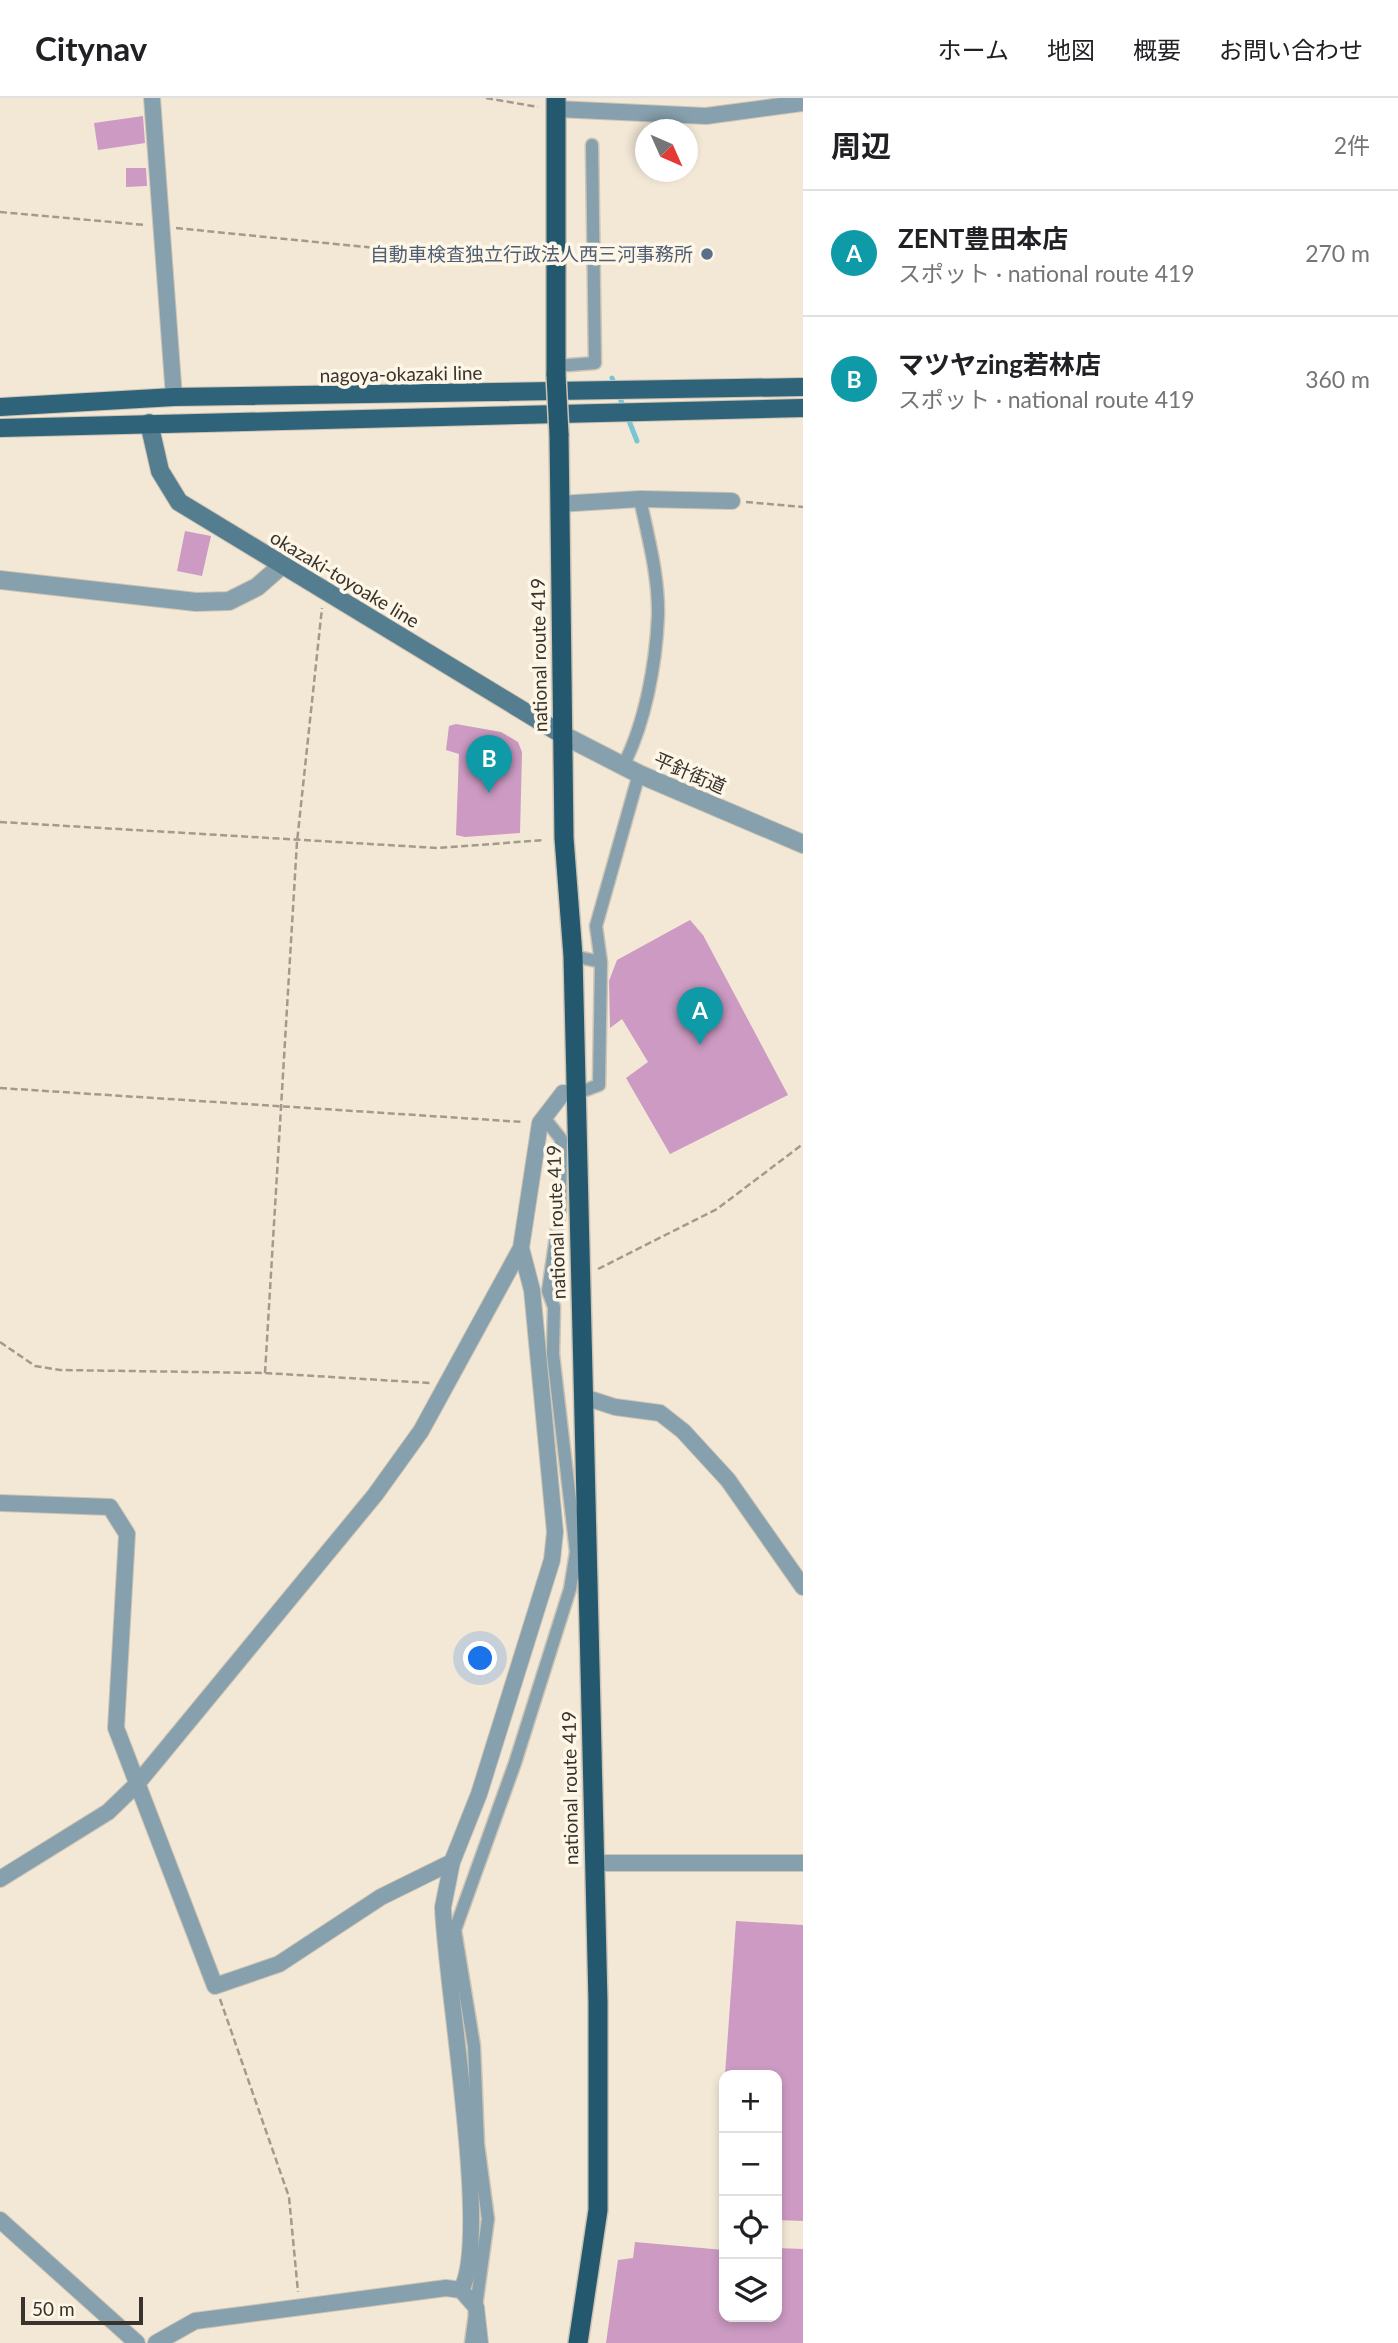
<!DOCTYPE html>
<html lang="ja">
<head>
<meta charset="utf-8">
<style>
  :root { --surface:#fff; --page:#f6f6f6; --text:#202124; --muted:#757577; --line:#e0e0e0; --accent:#ea580c }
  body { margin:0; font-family:Lato,"Noto Sans JP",sans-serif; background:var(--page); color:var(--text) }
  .controls { position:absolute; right:21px; bottom:21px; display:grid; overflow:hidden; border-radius:14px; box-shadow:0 4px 10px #0003 }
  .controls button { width:63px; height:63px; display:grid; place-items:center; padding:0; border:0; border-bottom:2px solid var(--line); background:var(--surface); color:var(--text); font:35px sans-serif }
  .compass { position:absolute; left:635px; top:21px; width:63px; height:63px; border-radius:50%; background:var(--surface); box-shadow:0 4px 10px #0003; rotate:135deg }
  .scale { position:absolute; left:21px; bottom:18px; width:122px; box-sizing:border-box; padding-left:7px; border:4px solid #38332c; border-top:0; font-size:19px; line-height:24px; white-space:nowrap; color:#38332c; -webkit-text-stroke:5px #fef6e7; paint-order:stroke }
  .you { position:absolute; left:481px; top:1561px; width:24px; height:24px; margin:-18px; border:5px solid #fff; border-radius:50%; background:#1a73e8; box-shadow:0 0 0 10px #1a73e833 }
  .badge { display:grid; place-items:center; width:46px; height:46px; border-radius:50%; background:var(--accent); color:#fff; font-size:23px; font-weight:700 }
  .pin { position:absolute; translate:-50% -58px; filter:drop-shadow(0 2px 4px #0008) }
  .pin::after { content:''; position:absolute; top:37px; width:24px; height:21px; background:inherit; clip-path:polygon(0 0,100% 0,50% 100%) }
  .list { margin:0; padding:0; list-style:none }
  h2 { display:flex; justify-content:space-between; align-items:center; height:91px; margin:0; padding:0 28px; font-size:30px }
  h2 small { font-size:23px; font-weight:400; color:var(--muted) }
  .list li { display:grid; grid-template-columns:46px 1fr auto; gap:21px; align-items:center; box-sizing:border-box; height:126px; padding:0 28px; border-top:2px solid var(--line) }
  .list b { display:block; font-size:26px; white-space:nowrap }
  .list p { margin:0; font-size:23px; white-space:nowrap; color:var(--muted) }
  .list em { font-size:23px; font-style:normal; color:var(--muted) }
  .icon { flex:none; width:38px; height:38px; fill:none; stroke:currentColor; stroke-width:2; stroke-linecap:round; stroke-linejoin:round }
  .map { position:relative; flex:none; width:803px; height:2245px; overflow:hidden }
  header { display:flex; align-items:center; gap:42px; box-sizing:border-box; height:98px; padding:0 35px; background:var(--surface); border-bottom:2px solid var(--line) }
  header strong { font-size:33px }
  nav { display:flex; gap:38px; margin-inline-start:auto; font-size:24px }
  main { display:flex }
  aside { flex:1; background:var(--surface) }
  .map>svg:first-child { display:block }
</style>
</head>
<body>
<header>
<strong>Citynav</strong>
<nav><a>ホーム</a><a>地図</a><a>概要</a><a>お問い合わせ</a></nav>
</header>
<main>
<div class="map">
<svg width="803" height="2245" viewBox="0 0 803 2245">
  <rect width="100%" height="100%" fill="#f3e8d6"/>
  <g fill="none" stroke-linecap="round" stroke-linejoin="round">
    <path stroke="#78c5d5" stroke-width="5" d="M 612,280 L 637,343"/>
  </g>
  <path fill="#cc9ac2" d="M 143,18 L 145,45 L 98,52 L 94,25 Z
    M 126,70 L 146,70 L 147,88 L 126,89 Z
    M 185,433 L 211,438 L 202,478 L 177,473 Z
    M 456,626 L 501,634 L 518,644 L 522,654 L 520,735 L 465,739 L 456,737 L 459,656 L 446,652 L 449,628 Z
    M 690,822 L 703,837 L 788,997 L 670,1056 L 626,980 L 648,964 L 622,921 L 610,930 L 609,883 L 617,862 Z
    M 736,1823 L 803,1827 L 803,2123 L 777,2122 L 777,1977 L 725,1977 Z
    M 635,2144 L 724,2152 L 724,2219 L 777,2219 L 777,2150 L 803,2151 L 803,2245 L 606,2245 L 618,2162 L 633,2160 Z"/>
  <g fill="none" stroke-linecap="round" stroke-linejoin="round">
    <g stroke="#cec4b4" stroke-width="15">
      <path id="pedestrian" d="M 556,268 L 595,265 L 592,47
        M 623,668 C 645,626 656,566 658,518 C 659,479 648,439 640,401
        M 573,858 L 601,864
        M 575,996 L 599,987 L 601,864 L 596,828 L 639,676
        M 471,2245 L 488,2121 L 478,2046 L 474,1948 L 455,1832 L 515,1665 L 570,1491 L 576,1454 L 553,1256 L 554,1209 L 548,1193 L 560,1112 L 561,1041 L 545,1021"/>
    </g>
    <g stroke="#cec4b4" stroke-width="18">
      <path id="minor" d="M 152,0 L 174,299
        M 557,11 L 706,18 L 803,5
        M 559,406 L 640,401 L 732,403
        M 584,1299 L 615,1309 L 660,1315 L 683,1333 L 728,1382 L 803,1489
        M 0,1405 L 110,1409 L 127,1436 L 116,1630 L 215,1888 L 279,1866 L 381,1799 L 452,1764
        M 594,1765 L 803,1765
        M 0,1781 L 108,1714 L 137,1686 L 375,1397 L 421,1333 L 521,1150 L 540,1025 L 563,995 L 575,996
        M 0,2122 L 137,2245
        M 461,2192 C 491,2141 445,1883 443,1809 L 452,1764 L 479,1696 L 552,1462 L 555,1434 L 532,1192 L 521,1150
        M 156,2245 L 195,2223 L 446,2190 L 461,2192 L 476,2209 L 480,2245"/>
    </g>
    <g stroke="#cec4b4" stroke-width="20">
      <path id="tertiary" d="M 0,482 L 196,504 L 229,503 L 257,489 L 281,468
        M 563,637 L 639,676 L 803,746"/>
    </g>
    <g stroke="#cec4b4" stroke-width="20">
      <path id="secondary" d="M 149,325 L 160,373 L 179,404 L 563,637"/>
    </g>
    <g stroke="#cec4b4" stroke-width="20">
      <path id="primary" d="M 0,309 L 174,299 L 803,289
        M 0,330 L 803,310"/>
    </g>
    <g stroke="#cec4b4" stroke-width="22">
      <path id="trunk" d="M 556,0 L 556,277
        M 559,336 L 564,740 L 573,858 L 598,1904 L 598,2112 L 578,2245"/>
    </g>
    <path stroke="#a39a8d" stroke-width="2.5" stroke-dasharray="7 3.5" stroke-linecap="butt" d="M 486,0 L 538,9
      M 0,114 L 145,127
      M 176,130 L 515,164 L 538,161
      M 746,404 L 803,409
      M 0,724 L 438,750 L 545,742
      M 0,990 L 523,1024
      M 598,1171 L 717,1111 L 803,1046
      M 0,1244 L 35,1268 L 60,1272 L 265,1275 L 430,1285
      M 265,1275 L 297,744 L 322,510
      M 220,1901 L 289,2099 L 298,2194"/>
    <use href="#pedestrian" stroke="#86a0ad" stroke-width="12"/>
    <use href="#minor" stroke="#86a0ad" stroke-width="16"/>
    <use href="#tertiary" stroke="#86a0ad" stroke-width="18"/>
    <use href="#secondary" stroke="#547d90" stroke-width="18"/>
    <use href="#primary" stroke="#2e637a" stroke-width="18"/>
    <use href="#trunk" stroke="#24586e" stroke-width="19"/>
    <g stroke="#cec4b4" stroke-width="22" stroke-linecap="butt">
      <path id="trunk-bridge" d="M 556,277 L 559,336"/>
    </g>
    <use href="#trunk-bridge" stroke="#24586e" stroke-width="19"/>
  </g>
  <circle fill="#5c6f8a" stroke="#fef6e7" stroke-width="2.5" cx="707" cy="156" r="7"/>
  <g text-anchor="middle" stroke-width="7" stroke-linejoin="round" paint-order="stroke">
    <g font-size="19" fill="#4e5e75" stroke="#fef6e7" text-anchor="end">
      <text x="693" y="163">自動車検査独立行政法人西三河事務所</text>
    </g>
    <g font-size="19" fill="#38332c" stroke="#fef6e7">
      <text transform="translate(401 276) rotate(-1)" y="7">nagoya-okazaki line</text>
      <text transform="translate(345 481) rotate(31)" y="7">okazaki-toyoake line</text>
      <text transform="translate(539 557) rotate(-91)" y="7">national route 419</text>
      <text transform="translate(690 675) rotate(23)" y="7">平針街道</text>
      <text transform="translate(556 1124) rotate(-92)" y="7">national route 419</text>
      <text transform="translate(570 1690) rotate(-91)" y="7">national route 419</text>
    </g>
  </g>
</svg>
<div class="controls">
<button>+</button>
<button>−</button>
<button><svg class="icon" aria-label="locate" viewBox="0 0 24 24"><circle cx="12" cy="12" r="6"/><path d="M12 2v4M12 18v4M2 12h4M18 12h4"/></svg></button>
<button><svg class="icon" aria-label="layers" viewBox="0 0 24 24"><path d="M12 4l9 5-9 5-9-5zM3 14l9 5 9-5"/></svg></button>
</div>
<svg class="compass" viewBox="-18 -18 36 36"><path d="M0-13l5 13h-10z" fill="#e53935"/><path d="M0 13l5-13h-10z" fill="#757577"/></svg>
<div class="scale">50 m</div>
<div class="you"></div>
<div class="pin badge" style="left:700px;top:947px;background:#0f9aa8">A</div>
<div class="pin badge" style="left:489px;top:695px;background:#0f9aa8">B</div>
</div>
<aside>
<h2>周辺<small>2件</small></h2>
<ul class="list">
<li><span class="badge" style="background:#0f9aa8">A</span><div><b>ZENT豊田本店</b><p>スポット · national route 419</p></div><em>270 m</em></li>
<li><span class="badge" style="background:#0f9aa8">B</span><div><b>マツヤzing若林店</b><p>スポット · national route 419</p></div><em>360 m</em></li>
</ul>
</aside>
</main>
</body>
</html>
